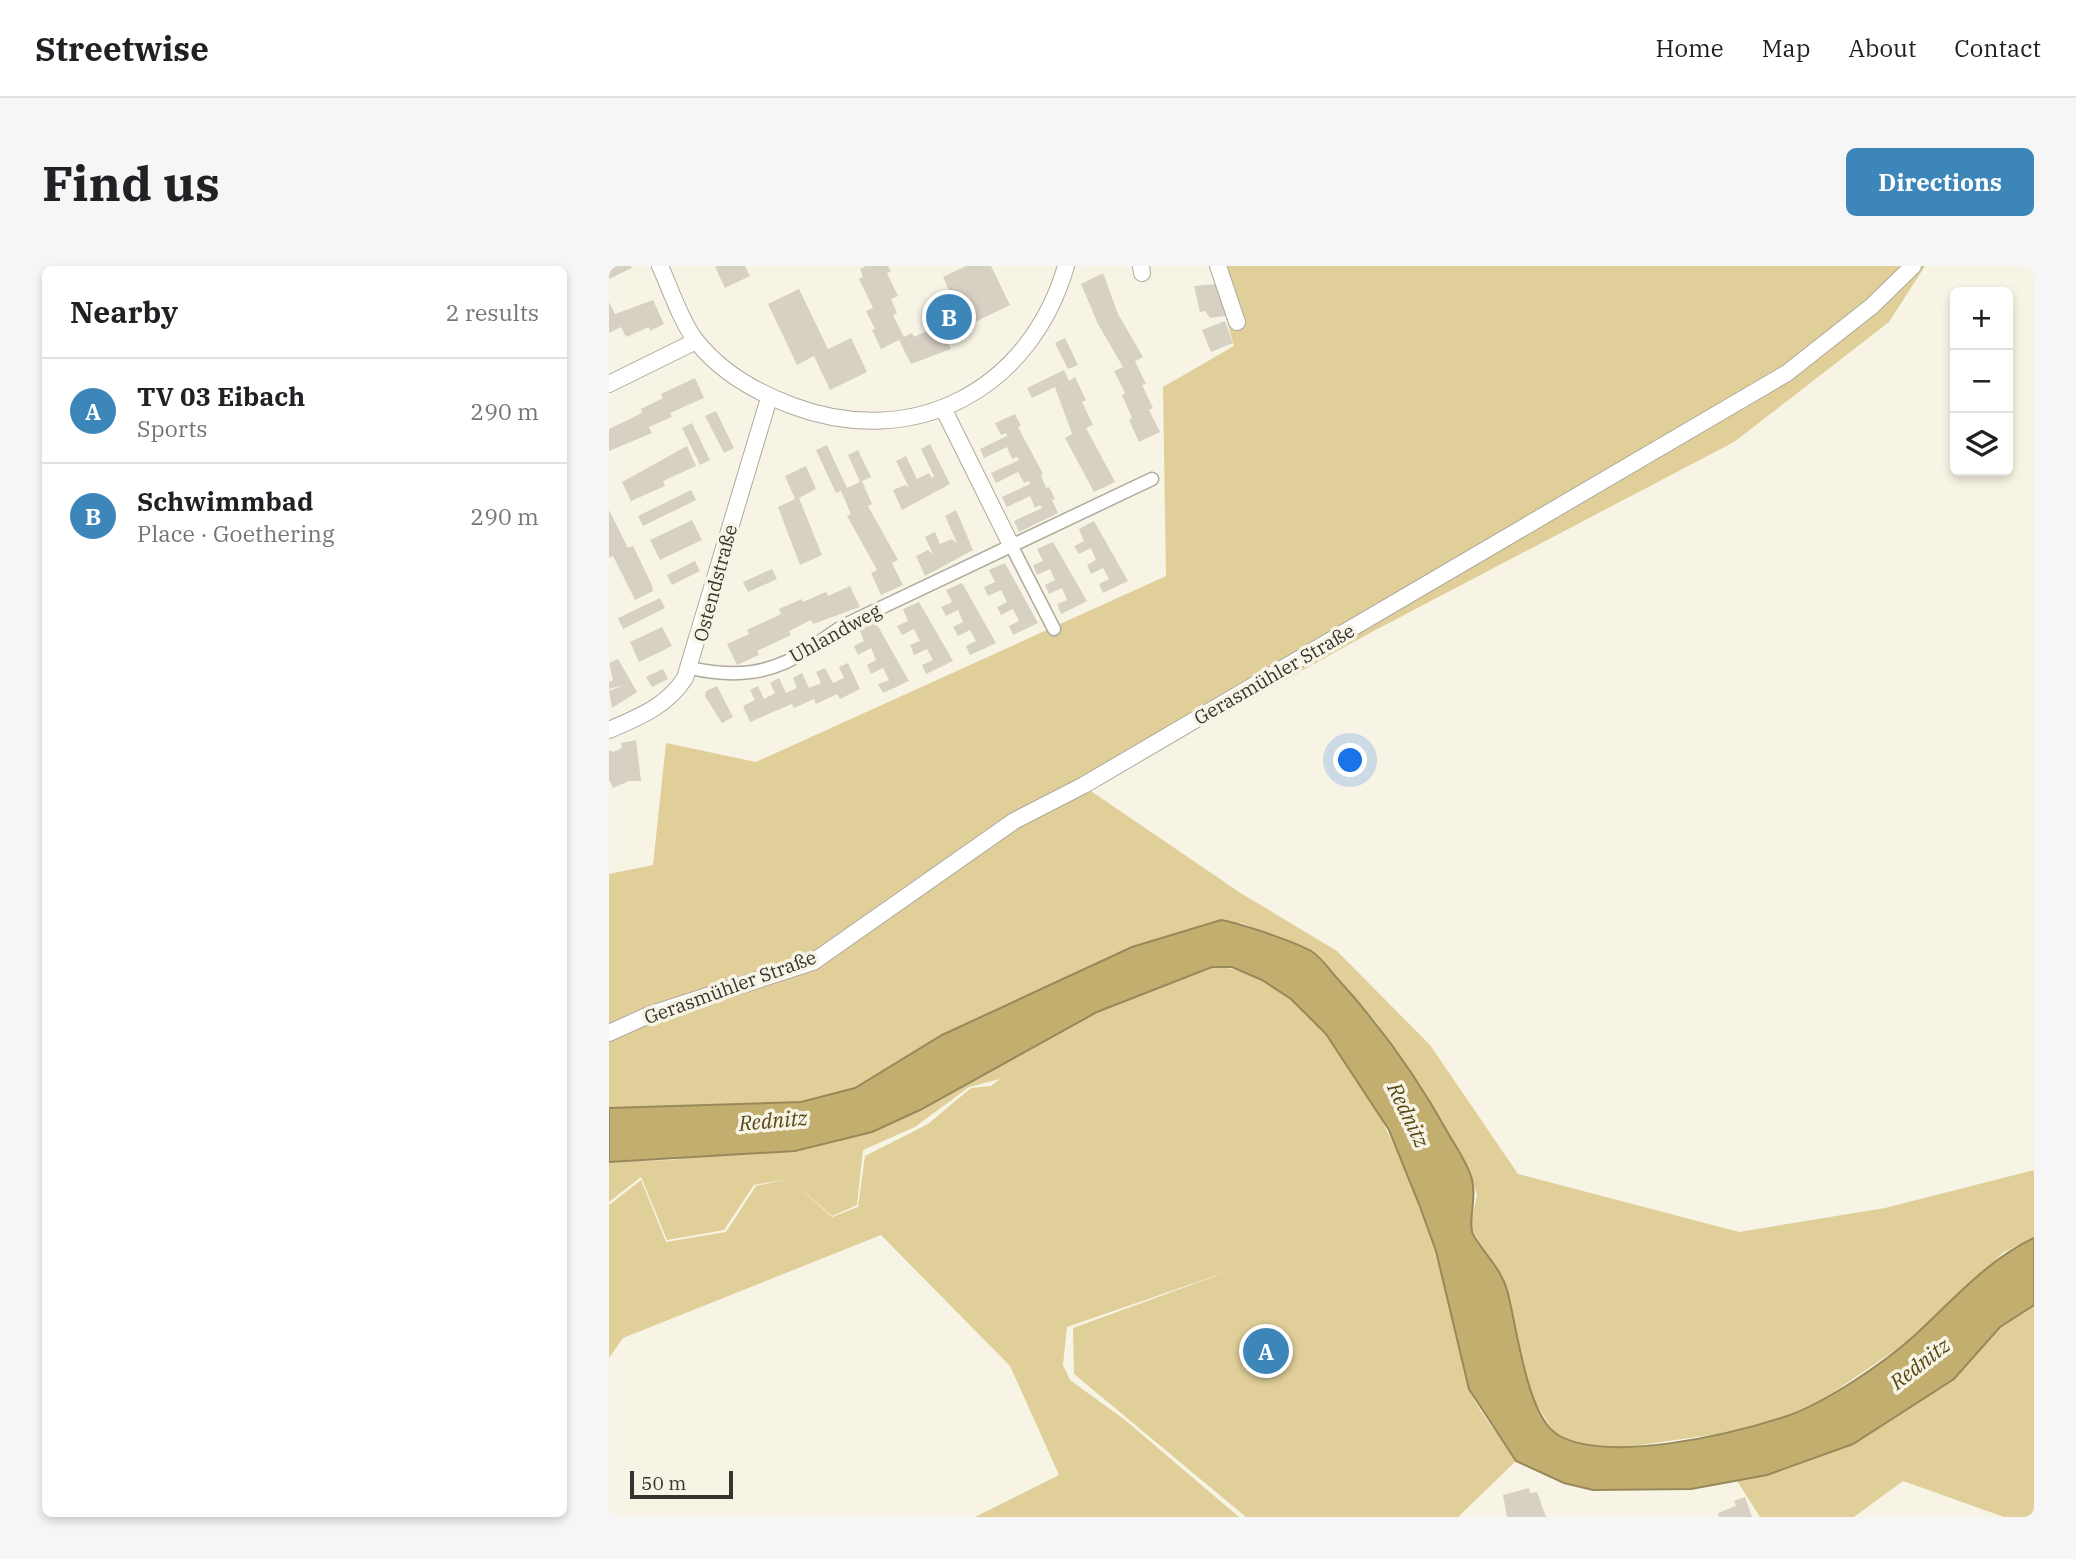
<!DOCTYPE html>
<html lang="en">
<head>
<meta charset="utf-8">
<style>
  :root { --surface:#fff; --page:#f6f6f6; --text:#202124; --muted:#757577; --line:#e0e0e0; --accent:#3c86ba }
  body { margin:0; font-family:"IBM Plex Serif",serif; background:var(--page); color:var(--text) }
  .controls { position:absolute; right:21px; top:21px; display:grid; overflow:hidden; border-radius:10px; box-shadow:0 4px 10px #0003 }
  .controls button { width:63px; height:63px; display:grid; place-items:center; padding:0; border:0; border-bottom:2px solid var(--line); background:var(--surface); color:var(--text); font:35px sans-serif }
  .scale { position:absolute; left:21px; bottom:18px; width:103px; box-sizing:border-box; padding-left:7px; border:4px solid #36342e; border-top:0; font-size:19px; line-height:24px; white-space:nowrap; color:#36342e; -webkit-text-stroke:5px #f8f4e5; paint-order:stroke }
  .you { position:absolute; left:742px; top:495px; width:24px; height:24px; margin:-18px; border:5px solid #fff; border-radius:50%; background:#1a73e8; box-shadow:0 0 0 10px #1a73e833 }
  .badge { display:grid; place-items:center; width:46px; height:46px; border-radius:50%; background:var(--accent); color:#fff; font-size:23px; font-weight:700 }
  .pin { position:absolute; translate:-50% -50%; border:4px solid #fff; box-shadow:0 2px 7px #0006 }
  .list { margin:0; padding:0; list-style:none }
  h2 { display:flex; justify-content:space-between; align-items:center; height:91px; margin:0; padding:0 28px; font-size:30px }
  h2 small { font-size:23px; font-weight:400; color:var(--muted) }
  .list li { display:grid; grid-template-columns:46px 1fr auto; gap:21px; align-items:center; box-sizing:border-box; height:105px; padding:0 28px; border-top:2px solid var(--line) }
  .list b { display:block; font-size:26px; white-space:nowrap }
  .list p { margin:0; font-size:23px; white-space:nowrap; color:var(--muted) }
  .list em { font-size:23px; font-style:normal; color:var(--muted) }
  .icon { flex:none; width:38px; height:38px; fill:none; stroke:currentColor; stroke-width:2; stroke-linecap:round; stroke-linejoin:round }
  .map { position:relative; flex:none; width:1425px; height:1251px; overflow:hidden; border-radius:10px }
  header { display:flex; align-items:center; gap:42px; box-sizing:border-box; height:98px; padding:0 35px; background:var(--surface); border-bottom:2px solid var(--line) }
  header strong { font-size:33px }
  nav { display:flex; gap:38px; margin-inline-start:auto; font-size:24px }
  .intro { display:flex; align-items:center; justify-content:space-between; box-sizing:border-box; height:168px; padding:0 42px }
  h1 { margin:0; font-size:49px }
  .button { padding:18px 32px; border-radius:10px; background:var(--accent); color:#fff; font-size:24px; font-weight:700 }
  main { display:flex; gap:42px; padding:0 42px }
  aside { flex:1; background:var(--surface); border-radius:10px; box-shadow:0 4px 10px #0003 }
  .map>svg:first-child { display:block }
</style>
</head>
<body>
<header>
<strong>Streetwise</strong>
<nav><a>Home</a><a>Map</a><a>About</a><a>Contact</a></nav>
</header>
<div class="intro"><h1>Find us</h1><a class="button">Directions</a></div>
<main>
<aside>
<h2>Nearby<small>2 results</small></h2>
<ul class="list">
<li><span class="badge">A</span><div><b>TV 03 Eibach</b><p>Sports</p></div><em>290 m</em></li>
<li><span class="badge">B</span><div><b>Schwimmbad</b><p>Place · Goethering</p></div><em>290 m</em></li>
</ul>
</aside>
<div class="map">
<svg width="1425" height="1251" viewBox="0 0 1425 1251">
  <rect width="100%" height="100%" fill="#f8f4e5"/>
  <path fill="#e0cf99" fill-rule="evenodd" d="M 603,0 L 1316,0 L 1280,56 L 1125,176 L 759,368 L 479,523 L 630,626 L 728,685 L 821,779 L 909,908 L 1130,966 L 1276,942 L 1425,904 L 1425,972 L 1395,986 L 1301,1074 L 1213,1134 L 1180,1149 L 1123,1166 L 1003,1183 L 975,1179 L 946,1168 L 920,1126 L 897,1021 L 861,960 L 868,929 L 861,907 L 824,840 L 765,753 L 704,686 L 633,657 L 523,681 L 333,769 L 246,822 L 192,836 L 0,842 L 0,608 L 44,599 L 57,477 L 147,496 L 557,310 L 554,121 L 625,80 Z
    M 603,701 C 713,699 800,896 827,985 C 837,1018 843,1054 852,1088 C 854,1099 856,1113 860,1124 C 872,1149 892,1172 907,1195 L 849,1251 L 637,1251 L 465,1108 L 464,1062 L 623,1004 L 458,1061 L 454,1099 L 461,1114 L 516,1154 L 630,1251 L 366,1251 L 450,1209 L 401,1100 L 272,969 L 14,1072 L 0,1092 L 0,939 L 32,914 L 57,976 L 117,966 L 147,920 L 179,913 L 145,919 L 115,964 L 58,974 L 32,911 L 0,936 L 0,896 L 64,894 L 311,844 L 488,746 ZM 391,813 L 382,820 L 362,822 L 319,858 L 256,890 L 249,941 L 223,951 L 180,913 L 223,950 L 248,939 L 254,884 L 306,861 L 360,821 Z
    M 1425,1039 L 1425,1251 L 1395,1251 L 1294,1215 L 1245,1251 L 1151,1251 L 1128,1215 L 1158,1209 L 1244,1178 L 1345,1113 L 1391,1061 Z"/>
  <path fill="#c2ae6e" stroke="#98895b" stroke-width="2" d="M 612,654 C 631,657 686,676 702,685 C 712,691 720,703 727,711 C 771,759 808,811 839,867 C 847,881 857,895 862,910 C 869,931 858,957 864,968 C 874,987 892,1002 898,1024 C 908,1059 917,1150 949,1169 C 999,1198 1124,1168 1178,1150 C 1216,1137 1275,1097 1305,1070 C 1343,1035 1378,994 1425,972 L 1425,1039 L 1391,1061 L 1345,1113 L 1244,1178 L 1158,1209 L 1082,1223 L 984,1224 L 955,1217 L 907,1195 L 860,1123 L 827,985 L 810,938 L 780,864 L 717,768 L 682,733 L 653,714 L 623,701 L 603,701 L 488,746 L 311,844 L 263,866 L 186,885 L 0,896 L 0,842 L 192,836 L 246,822 L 333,769 L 523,681 Z"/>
  <path fill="#d6d1c3" d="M 0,0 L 22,0 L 23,2 L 0,13 Z
    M 109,0 L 136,0 L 141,10 L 116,22 L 106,1 Z
    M 257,0 L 279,0 L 282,5 L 278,7 L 289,30 L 282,33 L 288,47 L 284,49 L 295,71 L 303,67 L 305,71 L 330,59 L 323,44 L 344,33 L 334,11 L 357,0 L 382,0 L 401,39 L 358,60 L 360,64 L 338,75 L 342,83 L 302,98 L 290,74 L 272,83 L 263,64 L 266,63 L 257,45 L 264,42 L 250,13 L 254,11 L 251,3 Z
    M 494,7 L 509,48 L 534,91 L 526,95 L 537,118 L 533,119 L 544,142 L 540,144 L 551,166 L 530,176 L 520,154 L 523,152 L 513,129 L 516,127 L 505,105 L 514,101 L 489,58 L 472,18 Z
    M 607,18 L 617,50 L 601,52 L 596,45 L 591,46 L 585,20 Z
    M 190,23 L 219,83 L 242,72 L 258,106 L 221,124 L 205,90 L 188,99 L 159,38 Z
    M 44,34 L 55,58 L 41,65 L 40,61 L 17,71 L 12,61 L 0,67 L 0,36 L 6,48 Z
    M 616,55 L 624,77 L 602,86 L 593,64 Z
    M 456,72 L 469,99 L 459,103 L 446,77 Z
    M 455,104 L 460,115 L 466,111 L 477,134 L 473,136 L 484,159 L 477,162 L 506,216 L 485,226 L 456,172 L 463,168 L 446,121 L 423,132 L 418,122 Z
    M 86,112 L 95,132 L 61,147 L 63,151 L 40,161 L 43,167 L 0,185 L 0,163 L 33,147 L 32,143 L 54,132 L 52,128 Z
    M 107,145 L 125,182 L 115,187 L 96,150 Z
    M 406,148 L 412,160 L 409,161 L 434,208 L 432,209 L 437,222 L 440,221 L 446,233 L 443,234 L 449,247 L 410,266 L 405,255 L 433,242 L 431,239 L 426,242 L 421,230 L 398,241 L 393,231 L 421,218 L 420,215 L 415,217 L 409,206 L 387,217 L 382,207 L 410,194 L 408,191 L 403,193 L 398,181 L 375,192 L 371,183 L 398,170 L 397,167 L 392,169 L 386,157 Z
    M 83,157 L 101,194 L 91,199 L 73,162 Z
    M 321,178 L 341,218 L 293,244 L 284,224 L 296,219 L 300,222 L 287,195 L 297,190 L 308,213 L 320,207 L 323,212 L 325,210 L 312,183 Z
    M 218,179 L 238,222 L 251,216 L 239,189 L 249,184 L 262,211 L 253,215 L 263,238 L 259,240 L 289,294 L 283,297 L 294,319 L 272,329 L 262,307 L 268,304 L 238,250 L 242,248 L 232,225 L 227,227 L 207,184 Z
    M 78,180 L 87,200 L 54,215 L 56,220 L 22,235 L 13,216 Z
    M 197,200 L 207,223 L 190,232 L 213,289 L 191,299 L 169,241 L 186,233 L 176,210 Z
    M 82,224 L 87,234 L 34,260 L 29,250 Z
    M 0,244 L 19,282 L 24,280 L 43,319 L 44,325 L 26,334 L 4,290 L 0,292 Z
    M 347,244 L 364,284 L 316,310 L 307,290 L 319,284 L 324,288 L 316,271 L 326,266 L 331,278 L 343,273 L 348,277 L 336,250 Z
    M 83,254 L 93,274 L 51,294 L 41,274 Z
    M 485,255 L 519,315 L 494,327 L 490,318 L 500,313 L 494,302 L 482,308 L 478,299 L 487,294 L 482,282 L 470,288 L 465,280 L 475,275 L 470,263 Z
    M 444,276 L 478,335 L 452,348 L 448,338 L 458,334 L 453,322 L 440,328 L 436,319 L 446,314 L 441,303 L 428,309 L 424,299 L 434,295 L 428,283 Z
    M 86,295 L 91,305 L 63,319 L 58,309 Z
    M 396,297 L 429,357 L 404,369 L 400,360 L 410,355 L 404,343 L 392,349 L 388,341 L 398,336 L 392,324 L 379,330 L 375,321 L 386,316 L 380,304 Z
    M 163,303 L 168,313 L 139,326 L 134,316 Z
    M 353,317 L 387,377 L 361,389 L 357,380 L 367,375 L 361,364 L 349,370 L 344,361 L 354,356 L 349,344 L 337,350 L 332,341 L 343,336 L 337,324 Z
    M 241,320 L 251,341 L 204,358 L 202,354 L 180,365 L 182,369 L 148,385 L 150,389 L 128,399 L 118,378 L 140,368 L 138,364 L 172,348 L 170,343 L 193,333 L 194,336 L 217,326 L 219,330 Z
    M 51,332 L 56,342 L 14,363 L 9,352 Z
    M 310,336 L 344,395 L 317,408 L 313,399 L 324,394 L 318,383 L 305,389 L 301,379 L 311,375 L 305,363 L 293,369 L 288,360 L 299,355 L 294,343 Z
    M 266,355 L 300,415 L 274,427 L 269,418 L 280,414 L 274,402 L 262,408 L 258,399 L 267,394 L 262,382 L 249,389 L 245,380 L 255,375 L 250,363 Z
    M 53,361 L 63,380 L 30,396 L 21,376 Z
    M 9,393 L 28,426 L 3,442 L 0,425 L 15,419 L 0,423 L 0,416 L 4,414 L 0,397 Z
    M 239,397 L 251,423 L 231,433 L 228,428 L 207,438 L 205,433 L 185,442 L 183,438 L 141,456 L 134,440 L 146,434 L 141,424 L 149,420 L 155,433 L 166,427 L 161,417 L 170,412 L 177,427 L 188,422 L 184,412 L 193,407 L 200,422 L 212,417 L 207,406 L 216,402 L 224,417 L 235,412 L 230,401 Z
    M 54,403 L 59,413 L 43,421 L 37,411 Z
    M 108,420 L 124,451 L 113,457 L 96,430 L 97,425 Z
    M 27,474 L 32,515 L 20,515 L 4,522 L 0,514 L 0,484 L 4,486 L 13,482 L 12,477 Z
    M 920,1222 L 921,1227 L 928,1226 L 937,1251 L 898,1251 L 894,1229 Z
    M 1136,1231 L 1143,1251 L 1110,1251 L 1109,1247 L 1127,1240 L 1125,1235 Z"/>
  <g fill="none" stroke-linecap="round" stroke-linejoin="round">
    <g stroke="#aeaa9c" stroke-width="15">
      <path id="pedestrian" d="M 402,279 L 445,363
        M 81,402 C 126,412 162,409 202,382 C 217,372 228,362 244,355 L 543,213"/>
    </g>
    <g stroke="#aeaa9c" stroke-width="18">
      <path id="minor" d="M 51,0 C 61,22 73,58 88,76 C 112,106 149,127 184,140 C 305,185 421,124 457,0
        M 532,0 L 533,7
        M 609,0 L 628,56
        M 0,118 L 87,75
        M 335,144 L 402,279
        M 0,464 C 30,451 58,440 76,412 L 160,132
        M 0,767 L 42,748 L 204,696 L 405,555 L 475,519 L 1178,107 L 1263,40 L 1304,0"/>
    </g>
    <use href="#pedestrian" stroke="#fff" stroke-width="12"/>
    <use href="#minor" stroke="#fff" stroke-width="16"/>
  </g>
  <g text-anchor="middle" stroke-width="7" stroke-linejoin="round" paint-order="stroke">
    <g font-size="19" fill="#36342e" stroke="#f8f4e5">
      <text transform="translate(106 317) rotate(-75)" y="7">Ostendstraße</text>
      <text transform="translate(226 367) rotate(-29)" y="7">Uhlandweg</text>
      <text transform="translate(665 408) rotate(-30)" y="7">Gerasmühler Straße</text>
      <text transform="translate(121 721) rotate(-20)" y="7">Gerasmühler Straße</text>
    </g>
    <g font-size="21" font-style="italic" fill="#554714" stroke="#f8f4e5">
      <text transform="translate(799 849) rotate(64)" y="7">Rednitz</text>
      <text transform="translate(164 855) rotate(-5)" y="7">Rednitz</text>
      <text transform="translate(1311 1098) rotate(-38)" y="7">Rednitz</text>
    </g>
  </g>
</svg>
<div class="controls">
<button>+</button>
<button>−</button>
<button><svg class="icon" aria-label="layers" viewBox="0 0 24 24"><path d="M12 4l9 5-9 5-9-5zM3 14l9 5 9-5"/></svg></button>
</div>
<div class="scale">50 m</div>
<div class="you"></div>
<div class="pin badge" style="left:657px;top:1085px">A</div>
<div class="pin badge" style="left:340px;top:51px">B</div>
</div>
</main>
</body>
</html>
